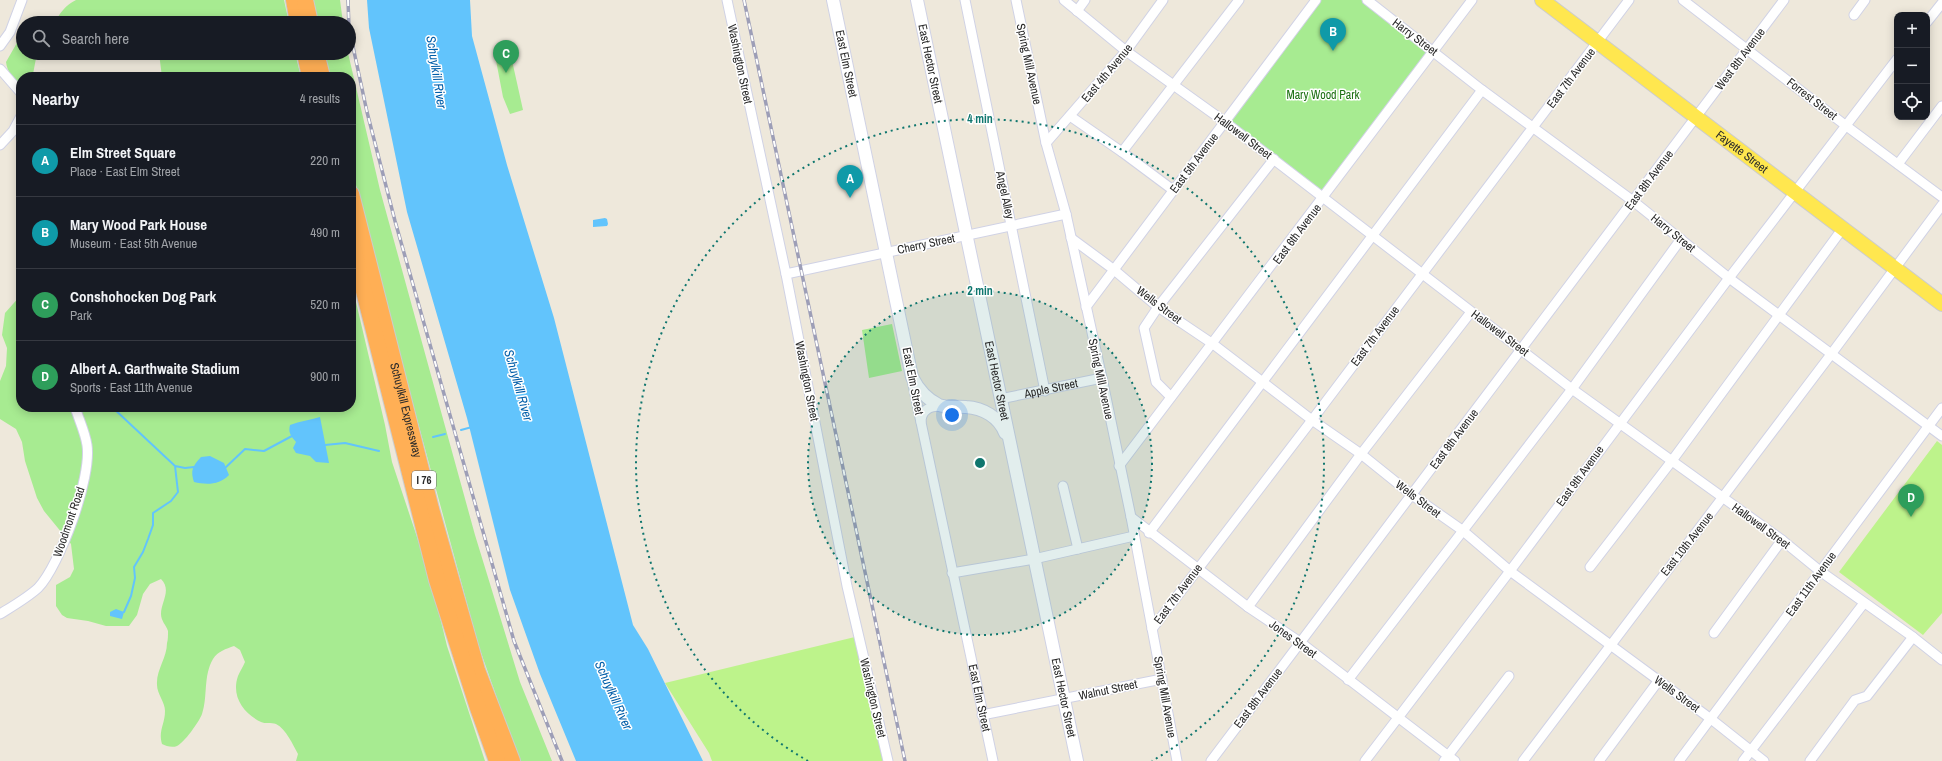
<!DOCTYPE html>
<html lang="en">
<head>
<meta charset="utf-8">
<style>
  :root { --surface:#171b24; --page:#242831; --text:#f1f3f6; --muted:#9ea1a6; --line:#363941; --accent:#ea580c }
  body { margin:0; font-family:"Archivo Narrow",sans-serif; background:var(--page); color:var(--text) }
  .controls { position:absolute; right:12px; top:12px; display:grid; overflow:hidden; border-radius:8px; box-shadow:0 2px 10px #0003 }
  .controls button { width:36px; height:36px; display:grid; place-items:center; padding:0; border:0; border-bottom:1px solid var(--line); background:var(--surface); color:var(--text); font:20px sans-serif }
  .you { position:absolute; left:952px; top:415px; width:14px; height:14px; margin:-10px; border:3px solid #fff; border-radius:50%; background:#1a73e8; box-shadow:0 0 0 6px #1a73e833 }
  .badge { display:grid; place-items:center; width:26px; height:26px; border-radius:50%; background:var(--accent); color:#fff; font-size:13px; font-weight:700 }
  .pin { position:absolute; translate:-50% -33px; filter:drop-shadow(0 1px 2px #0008) }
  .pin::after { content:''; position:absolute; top:21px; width:14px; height:12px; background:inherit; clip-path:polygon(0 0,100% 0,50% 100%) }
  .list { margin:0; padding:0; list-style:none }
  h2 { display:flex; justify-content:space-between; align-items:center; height:52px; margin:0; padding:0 16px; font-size:17px }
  h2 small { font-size:13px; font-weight:400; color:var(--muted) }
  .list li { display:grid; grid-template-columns:26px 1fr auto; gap:12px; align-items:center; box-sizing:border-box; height:72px; padding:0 16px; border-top:1px solid var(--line) }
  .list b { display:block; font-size:15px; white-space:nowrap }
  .list p { margin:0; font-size:13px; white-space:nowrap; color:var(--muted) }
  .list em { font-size:13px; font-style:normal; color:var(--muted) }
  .icon { flex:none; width:22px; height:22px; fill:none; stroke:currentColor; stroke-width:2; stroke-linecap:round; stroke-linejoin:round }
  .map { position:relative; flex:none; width:1942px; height:761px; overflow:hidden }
  .search { position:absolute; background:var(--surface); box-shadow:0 2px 10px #0003; left:16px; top:16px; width:340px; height:44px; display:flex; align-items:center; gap:10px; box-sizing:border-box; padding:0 14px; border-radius:22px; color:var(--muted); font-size:15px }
  .panel { position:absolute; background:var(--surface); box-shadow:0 2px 10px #0003; left:16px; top:72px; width:340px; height:340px; border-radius:16px }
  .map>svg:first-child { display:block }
</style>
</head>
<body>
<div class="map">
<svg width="1942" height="761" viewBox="0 0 1942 761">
  <rect width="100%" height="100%" fill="#eee8db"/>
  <path fill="#a7eb91" d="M 76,0 L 284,0 L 289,23 L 138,23 C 127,17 102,15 92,23 L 55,23 C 59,13 66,5 76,0 Z
    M 312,0 L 340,0 L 343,23 L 318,23 Z
    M 1316,0 L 1367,0 L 1434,51 L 1324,197 L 1225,122 Z
    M 23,39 L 23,53 L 37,53 L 33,74 L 31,77 L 21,77 L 21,83 C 13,80 7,71 6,62 L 18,41 Z
    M 509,47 L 523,110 L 510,114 L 503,97 L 494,50 Z
    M 159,53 L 295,53 L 301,77 L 162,77 Z
    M 324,53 L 348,53 L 380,190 L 475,535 L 520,682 L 552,761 L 519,761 L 478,644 L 373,257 L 351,164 L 351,77 L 330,77 Z
    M 351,281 L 385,425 L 392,462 L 430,576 L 447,646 L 485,761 L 296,761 L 298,754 C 293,745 286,729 276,724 C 271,722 265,724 261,722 C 243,713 231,696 238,676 C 240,671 243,667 245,662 L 240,650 L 234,646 C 226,649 218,651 213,659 C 203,676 208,697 202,714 C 199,722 184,743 177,746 C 172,748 166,746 162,744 C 158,731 165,724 165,711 C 165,702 157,694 157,685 C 156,670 167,658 167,643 C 168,640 168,635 168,631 C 166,625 161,621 161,614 C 161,602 172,590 161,579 L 150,584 L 143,594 L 137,615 L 129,626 L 106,626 L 88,621 L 67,618 L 62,615 L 56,606 L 56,585 L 70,577 L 74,569 L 71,544 L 44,511 L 37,498 L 25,461 L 22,442 L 16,429 L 0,419 L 0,381 L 6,366 L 7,348 L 2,335 L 5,313 L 21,295 L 21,407 L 351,407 Z
    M 892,324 L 902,371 L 869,378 L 862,330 Z"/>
  <path fill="#bdf38b" d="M 1937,441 L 1942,445 L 1942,613 L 1923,635 L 1839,572 Z
    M 859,636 L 885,761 L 712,761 L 709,753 L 665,683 Z"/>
  <path fill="#62c4fc" d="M 367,0 L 470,0 L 472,36 L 507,165 L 554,318 L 633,625 L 648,649 L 703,761 L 576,761 L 540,674 L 510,590 L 467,418 L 407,212 L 369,28 Z
    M 605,218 L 607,219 L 608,224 L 607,226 L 593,227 L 593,220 Z
    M 320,417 L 329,463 L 316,462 L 310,456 L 296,453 L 293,448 L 296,442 C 291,436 288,433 290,425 C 300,421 310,420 320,417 Z
    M 210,456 L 224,463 L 229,475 C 220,485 206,485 194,482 C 190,470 193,466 201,457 Z
    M 116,609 L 124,612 L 122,619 L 110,616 L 110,612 Z"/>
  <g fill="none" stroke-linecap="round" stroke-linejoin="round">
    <path stroke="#62c4fc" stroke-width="2" d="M 112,407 L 175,466
      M 461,430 L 472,427
      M 433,437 L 445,434
      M 325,445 L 345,443 L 379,451
      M 225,468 L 245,449 L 264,451 L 292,436
      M 124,612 L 131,596 L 135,578 L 134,567 L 143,552 L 148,539 L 153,525 L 153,513 L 171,501 L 178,492 L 175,466 L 185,468 L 194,467"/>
    <g stroke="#d0d2e5" stroke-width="11">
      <g id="street">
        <path d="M 727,0 L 786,274 L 847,586 L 888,761"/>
        <path d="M 965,0 L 1045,391"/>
        <path d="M 1016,0 L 1046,143 L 1066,214 L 1102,378 L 1131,517 L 1177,761"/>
        <path d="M 1064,0 L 1126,51 L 1225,122 L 1572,389 L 1782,540 L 1820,571 L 1913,637 L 1942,660"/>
        <path d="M 1367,0 L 1482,90 L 1633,201 L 1729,278 L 1942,436"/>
        <path d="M 1683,0 L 1845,125 L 1942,197"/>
        <path d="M 1077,11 L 1085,0"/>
        <path d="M 1854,15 L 1865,0"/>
        <path d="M 1927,22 L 1942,3"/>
        <path d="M 0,46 L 10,32 L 22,0"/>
        <path d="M 0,69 L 21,93"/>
        <path d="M 1070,116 L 1122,152 L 1173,190"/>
        <path d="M 1046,143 L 1126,51 L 1163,0"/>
        <path d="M 0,145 L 13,131 L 21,116"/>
        <path d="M 1122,152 L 1239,0"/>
        <path d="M 1898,164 L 1942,106"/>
        <path d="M 1071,238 L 1113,269 L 1158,307 L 1213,344 L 1312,420 L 1361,454 L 1412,495 L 1462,530 L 1510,571 L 1711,719 L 1764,761"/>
        <path d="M 786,274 L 1066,214"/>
        <path d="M 1086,307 L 1316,0"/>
        <path id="s1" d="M 912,380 L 993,761"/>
        <path d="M 1171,397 L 1156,382 L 1144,328 L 1158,307 L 1274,159"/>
        <path id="s2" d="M 1000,399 L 1102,378"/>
        <path d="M 921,422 C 921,410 930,406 940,406"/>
        <path d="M 1119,466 L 1472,0"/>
        <path d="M 1063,486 L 1078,549"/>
        <path d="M 1131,517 L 1248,607 L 1300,642 L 1455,761"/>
        <path d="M 1149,533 L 1482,90"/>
        <path d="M 1590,567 L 1671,462 L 1843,228"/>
        <path d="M 952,573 L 1034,559 L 1134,536"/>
        <path d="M 1248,607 L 1361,454 L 1471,312"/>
        <path d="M 0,614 C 13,606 27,598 38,588 C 60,565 92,477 87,445 C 85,432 79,420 75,407"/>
        <path d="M 1152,629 L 1312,420 L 1629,0"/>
        <path d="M 1714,633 L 1782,540"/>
        <path d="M 1348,680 L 1572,389 L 1681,239"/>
        <path d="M 982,715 L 1162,679"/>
        <path d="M 1211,761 L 1784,0"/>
        <path d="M 1365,761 L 1510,571 L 1729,278 L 1897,59"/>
        <path d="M 1444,761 L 1509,676"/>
        <path d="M 1523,761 L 1832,353 L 1942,205"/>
        <path d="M 1599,761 L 1659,680"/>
        <path d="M 1679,761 L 1942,408"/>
        <path d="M 1743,761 L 1864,603"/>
        <path d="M 1810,761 L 1855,700 L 1867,696 L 1913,637"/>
      </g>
    </g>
    <g stroke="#d0d2e5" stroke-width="14">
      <g id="secondary">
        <path id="s3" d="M 833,0 L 912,377 C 918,389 926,399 939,405 C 947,408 958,406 966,407 C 983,408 999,417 1005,433"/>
        <path id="s4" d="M 917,0 L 1077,761"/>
      </g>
    </g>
    <g stroke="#ccc" stroke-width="16">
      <g id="primary">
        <path id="s5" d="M 1542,0 L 1942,304"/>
      </g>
    </g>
    <g stroke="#ccc" stroke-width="18">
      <g id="highway">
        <path d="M 294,0 L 298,23"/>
        <path d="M 305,0 L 310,23"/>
        <path d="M 305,53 L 310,77"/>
        <path d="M 316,53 L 322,77"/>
        <path id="s6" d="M 351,194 L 431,509 L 477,670 L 512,761"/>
        <path d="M 351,240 L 437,580 L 478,708 L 497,761"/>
      </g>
    </g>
    <use href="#street" stroke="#fff" stroke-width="9"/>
    <use href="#secondary" stroke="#fff" stroke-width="12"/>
    <use href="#primary" stroke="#ffe74f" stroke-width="14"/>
    <use href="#highway" stroke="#ffaf55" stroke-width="16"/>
    <g stroke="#9d9eb7" stroke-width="3.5">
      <path id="rail" d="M 348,0 L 349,28 L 367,112 L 395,221 L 514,641 L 562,761
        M 744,0 L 905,761"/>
    </g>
    <use href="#rail" stroke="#fff" stroke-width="2" stroke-dasharray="6" stroke-linecap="butt"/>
  </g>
  <circle cx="980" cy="463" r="172" fill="#0f766e" fill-opacity=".12"/>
  <g fill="none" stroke="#0f766e" stroke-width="2" stroke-dasharray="2 4">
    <circle cx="980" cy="463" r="172"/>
    <path d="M808 761A344 344 0 1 1 1152 761"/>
  </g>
  <g text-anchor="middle" stroke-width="3" stroke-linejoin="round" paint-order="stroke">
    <rect fill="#fff" stroke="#6a6a6a" stroke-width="1" x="412" y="471" width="24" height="18" rx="3"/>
    <g font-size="11" font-weight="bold" fill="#2a2a2a">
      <text x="424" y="484">I 76</text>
    </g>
    <g font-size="12" fill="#2a2a2a" stroke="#fff">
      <text transform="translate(1415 37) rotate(37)" y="4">Harry Street</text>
      <text transform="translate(1740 59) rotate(-53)" y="4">West 8th Avenue</text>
      <text dy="4" stroke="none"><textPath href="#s3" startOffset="65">East Elm Street</textPath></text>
      <text dy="4" stroke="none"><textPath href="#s4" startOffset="65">East Hector Street</textPath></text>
      <text transform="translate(740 64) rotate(78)" y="4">Washington Street</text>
      <text transform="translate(1029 64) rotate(78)" y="4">Spring Mill Avenue</text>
      <text transform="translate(1107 73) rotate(-50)" y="4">East 4th Avenue</text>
      <text transform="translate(1571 78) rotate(-53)" y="4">East 7th Avenue</text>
      <text transform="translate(1812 99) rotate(38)" y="4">Forrest Street</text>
      <text transform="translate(1243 136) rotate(37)" y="4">Hallowell Street</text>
      <text dy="4" stroke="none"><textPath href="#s5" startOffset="251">Fayette Street</textPath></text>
      <text transform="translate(1194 163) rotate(-53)" y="4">East 5th Avenue</text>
      <text transform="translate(1649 180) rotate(-53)" y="4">East 8th Avenue</text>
      <text transform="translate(1005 195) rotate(78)" y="4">Angel Alley</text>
      <text transform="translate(1673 233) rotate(39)" y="4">Harry Street</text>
      <text transform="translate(1297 234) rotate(-53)" y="4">East 6th Avenue</text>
      <text transform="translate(926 244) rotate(-12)" y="4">Cherry Street</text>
      <text transform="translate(1159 305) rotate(37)" y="4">Wells Street</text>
      <text transform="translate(1500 333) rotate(37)" y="4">Hallowell Street</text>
      <text transform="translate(1375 336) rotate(-53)" y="4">East 7th Avenue</text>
      <text transform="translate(1101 379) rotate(78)" y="4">Spring Mill Avenue</text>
      <text transform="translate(807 381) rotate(79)" y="4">Washington Street</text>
      <text transform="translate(913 381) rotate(79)" y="4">East Elm Street</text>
      <text dy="4" stroke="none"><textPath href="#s4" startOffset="389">East Hector Street</textPath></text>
      <text dy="4" stroke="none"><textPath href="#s2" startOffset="52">Apple Street</textPath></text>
      <text dy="4" stroke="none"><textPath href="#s6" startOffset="223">Schuylkill Expressway</textPath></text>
      <text transform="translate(1454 439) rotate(-53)" y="4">East 8th Avenue</text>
      <text transform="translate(1580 476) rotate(-54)" y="4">East 9th Avenue</text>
      <text transform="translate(1418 499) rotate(37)" y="4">Wells Street</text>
      <text transform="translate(69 522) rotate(-71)" y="4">Woodmont Road</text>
      <text transform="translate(1761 526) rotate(36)" y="4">Hallowell Street</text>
      <text transform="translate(1687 544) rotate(-52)" y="4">East 10th Avenue</text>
      <text transform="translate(1811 584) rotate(-54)" y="4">East 11th Avenue</text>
      <text transform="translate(1178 594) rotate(-53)" y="4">East 7th Avenue</text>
      <text transform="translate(1293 639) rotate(36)" y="4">Jones Street</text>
      <text transform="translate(1108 690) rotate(-12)" y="4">Walnut Street</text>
      <text transform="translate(1677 694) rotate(36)" y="4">Wells Street</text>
      <text transform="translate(1165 697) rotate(80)" y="4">Spring Mill Avenue</text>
      <text transform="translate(873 698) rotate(77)" y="4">Washington Street</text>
      <text dy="4" stroke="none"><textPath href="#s1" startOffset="325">East Elm Street</textPath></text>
      <text dy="4" stroke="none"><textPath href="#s4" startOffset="713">East Hector Street</textPath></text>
      <text transform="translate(1258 698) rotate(-53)" y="4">East 8th Avenue</text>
    </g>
    <g font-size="12" fill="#1c7012" stroke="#fff">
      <text x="1323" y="99">Mary Wood Park</text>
    </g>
    <g font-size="13" font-style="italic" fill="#005ea9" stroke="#fff">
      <text transform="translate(437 72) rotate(81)" y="5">Schuylkill River</text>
      <text transform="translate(519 385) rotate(74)" y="5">Schuylkill River</text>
      <text transform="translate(614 695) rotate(66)" y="5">Schuylkill River</text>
    </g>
  </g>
  <circle cx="980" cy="463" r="6" fill="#0f766e" stroke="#fff" stroke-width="2"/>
  <g font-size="12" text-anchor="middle" font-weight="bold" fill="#0f766e" stroke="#fff" stroke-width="3" stroke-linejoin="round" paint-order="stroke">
    <text x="980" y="123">4 min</text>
    <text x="980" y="295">2 min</text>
  </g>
</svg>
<div class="controls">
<button>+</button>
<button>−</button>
<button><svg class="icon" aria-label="locate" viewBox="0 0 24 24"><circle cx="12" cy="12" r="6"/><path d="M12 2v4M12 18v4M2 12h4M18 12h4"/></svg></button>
</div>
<div class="you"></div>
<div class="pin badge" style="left:850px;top:198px;background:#0f9aa8">A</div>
<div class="pin badge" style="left:1333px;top:51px;background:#0f9aa8">B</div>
<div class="pin badge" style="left:506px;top:73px;background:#2e9e5b">C</div>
<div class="pin badge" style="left:1911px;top:517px;background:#2e9e5b">D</div>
<div class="search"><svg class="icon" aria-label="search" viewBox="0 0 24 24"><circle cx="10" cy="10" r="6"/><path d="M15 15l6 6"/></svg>Search here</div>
<section class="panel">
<h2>Nearby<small>4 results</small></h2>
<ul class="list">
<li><span class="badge" style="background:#0f9aa8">A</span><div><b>Elm Street Square</b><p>Place · East Elm Street</p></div><em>220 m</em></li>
<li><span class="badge" style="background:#0f9aa8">B</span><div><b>Mary Wood Park House</b><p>Museum · East 5th Avenue</p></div><em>490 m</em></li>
<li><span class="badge" style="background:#2e9e5b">C</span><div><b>Conshohocken Dog Park</b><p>Park</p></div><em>520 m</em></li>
<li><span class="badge" style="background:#2e9e5b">D</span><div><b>Albert A. Garthwaite Stadium</b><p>Sports · East 11th Avenue</p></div><em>900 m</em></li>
</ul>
</section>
</div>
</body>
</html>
